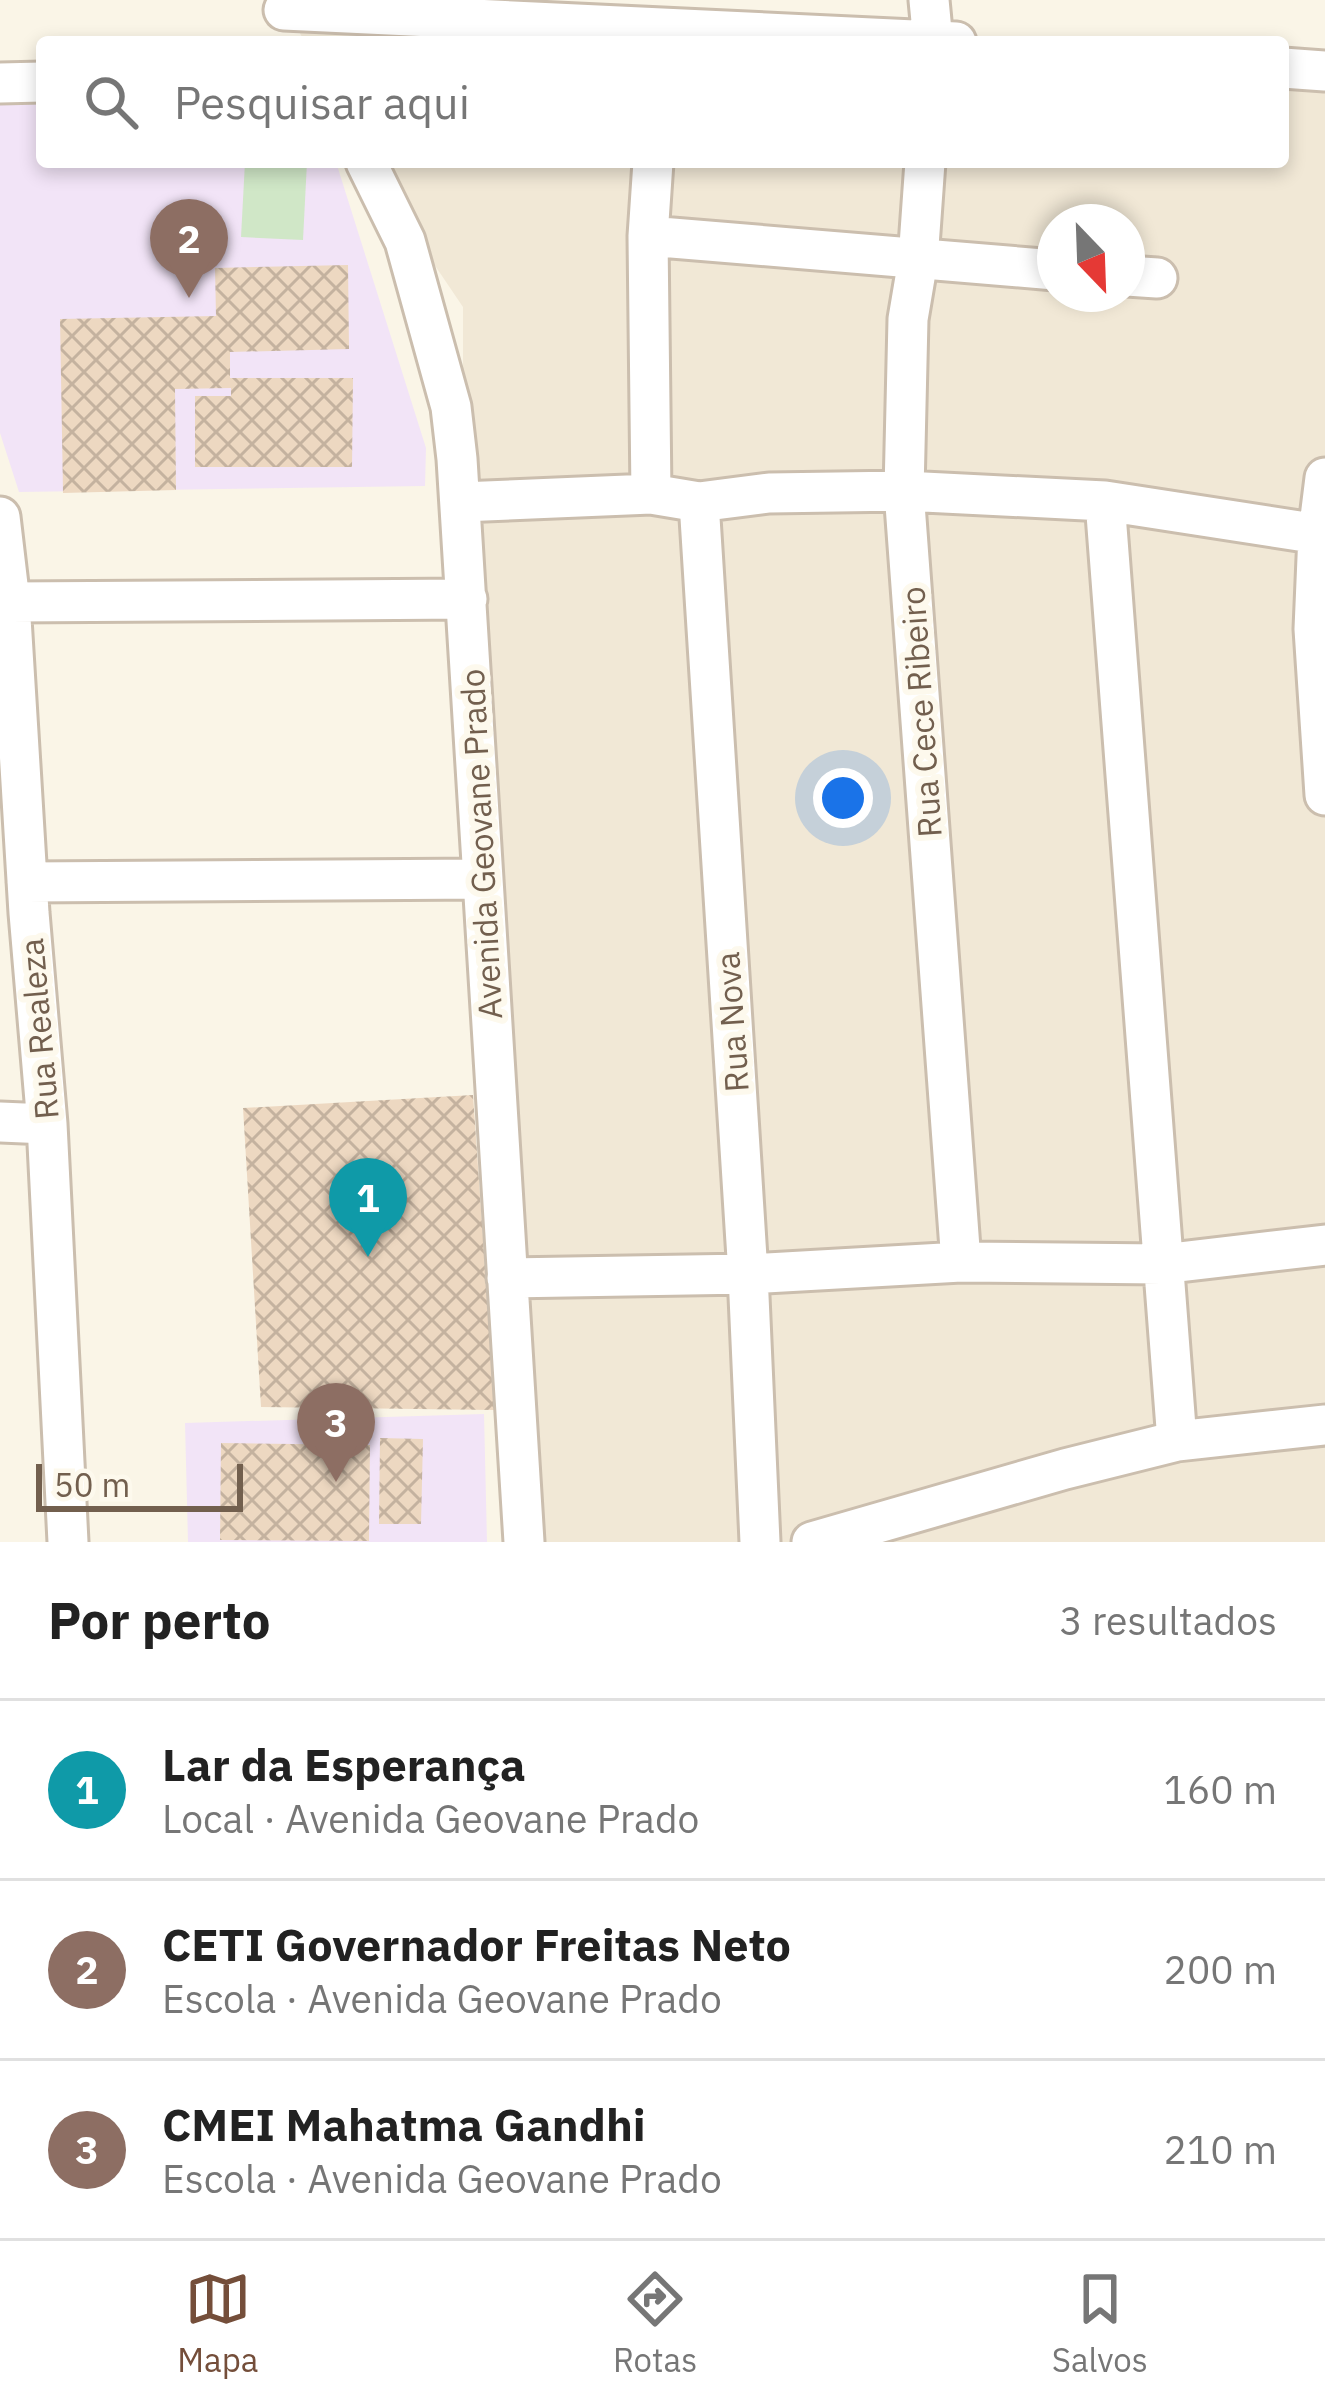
<!DOCTYPE html>
<html lang="pt">
<head>
<meta charset="utf-8">
<style>
  :root { --surface:#fff; --page:#f2f2f2; --text:#222; --muted:#767676; --line:#e0e0e0; --accent:#744e3a }
  body { margin:0; font-family:"IBM Plex Sans",sans-serif; background:var(--page); color:var(--text) }
  .compass { position:absolute; left:1037px; top:204px; width:108px; height:108px; border-radius:50%; background:var(--surface); box-shadow:0 6px 18px #0003; rotate:157deg }
  .scale { position:absolute; left:36px; bottom:30px; width:207px; box-sizing:border-box; padding-left:12px; border:6px solid #725f4e; border-top:0; font-size:33px; line-height:42px; white-space:nowrap; color:#725f4e; -webkit-text-stroke:9px #fdf9ed; paint-order:stroke }
  .you { position:absolute; left:843px; top:798px; width:42px; height:42px; margin:-30px; border:9px solid #fff; border-radius:50%; background:#1a73e8; box-shadow:0 0 0 18px #1a73e833 }
  .badge { display:grid; place-items:center; width:78px; height:78px; border-radius:50%; background:var(--accent); color:#fff; font-size:39px; font-weight:700 }
  .pin { position:absolute; translate:-50% -99px; filter:drop-shadow(0 3px 6px #0008) }
  .pin::after { content:''; position:absolute; top:63px; width:42px; height:36px; background:inherit; clip-path:polygon(0 0,100% 0,50% 100%) }
  .list { margin:0; padding:0; list-style:none }
  h2 { display:flex; justify-content:space-between; align-items:center; height:156px; margin:0; padding:0 48px; font-size:51px }
  h2 small { font-size:39px; font-weight:400; color:var(--muted) }
  .list li { display:grid; grid-template-columns:78px 1fr auto; gap:36px; align-items:center; box-sizing:border-box; height:180px; padding:0 48px; border-top:3px solid var(--line) }
  .list b { display:block; font-size:45px; white-space:nowrap }
  .list p { margin:0; font-size:39px; white-space:nowrap; color:var(--muted) }
  .list em { font-size:39px; font-style:normal; color:var(--muted) }
  .icon { flex:none; width:66px; height:66px; fill:none; stroke:currentColor; stroke-width:2; stroke-linecap:round; stroke-linejoin:round }
  .map { position:relative; flex:none; width:1325px; height:1542px; overflow:hidden }
  .search { position:absolute; background:var(--surface); box-shadow:0 6px 18px #0003; left:36px; right:36px; top:36px; height:132px; display:flex; align-items:center; gap:30px; box-sizing:border-box; padding:0 42px; border-radius:12px; color:var(--muted); font-size:45px }
  .sheet { height:696px; background:var(--surface) }
  nav { display:flex; justify-content:space-around; align-items:center; box-sizing:border-box; height:168px; border-top:3px solid var(--line); background:var(--surface); font-size:33px; color:var(--muted) }
  nav a { display:grid; justify-items:center; gap:6px }
  nav .on { color:var(--accent) }
  .map>svg:first-child { display:block }
</style>
</head>
<body>
<div class="map">
<svg width="1325" height="1542" viewBox="0 0 1325 1542">
  <defs>
    <pattern id="building-cross-hatch" width="8" height="8" patternUnits="userSpaceOnUse" patternTransform="scale(3)"><rect width="8" height="8" fill="#edd8c1"/><path d="M0 0l8 8M0 8l8-8" fill="none" stroke="#c4b29f"/></pattern>
  </defs>
  <rect width="100%" height="100%" fill="#faf5e7"/>
  <path fill="#f1e8d6" fill-rule="evenodd" d="M 283,4 L 749,42 L 305,42 Z
    M 1283,77 L 1325,80 L 1325,1542 L 527,1542 L 463,460 L 463,307 L 417,239 L 373,162 L 1283,162 ZM 1055,222 L 1127,222 L 1127,294 L 1055,294 Z"/>
  <path fill="#f2e4f7" d="M 42,95 L 42,162 L 336,162 L 426,448 L 425,486 L 19,492 L 0,433 L 0,96 Z
    M 484,1414 L 487,1542 L 188,1542 L 185,1423 Z"/>
  <path fill="#d0e7c7" d="M 245,162 L 307,162 L 303,240 L 241,237 Z"/>
  <path fill="url(#building-cross-hatch)" d="M 348,265 L 349,349 L 230,352 L 230,378 L 353,378 L 352,467 L 195,467 L 195,396 L 231,396 L 231,388 L 175,389 L 176,490 L 63,493 L 60,319 L 216,316 L 215,268 Z
    M 473,1095 L 495,1410 L 261,1407 L 243,1108 Z
    M 380,1438 L 423,1439 L 421,1524 L 379,1524 Z
    M 221,1443 L 370,1445 L 369,1541 L 220,1540 Z"/>
  <g fill="none" stroke-linecap="round" stroke-linejoin="round">
    <g stroke="#cbbeae" stroke-width="45">
      <path id="minor" d="M 929,0 L 933,42
        M 284,10 L 956,42
        M 1283,68 L 1325,71
        M 0,83 L 42,82
        M 366,162 L 405,241 L 451,407 L 457,459 L 524,1542
        M 925,162 L 918,260 L 908,319 L 904,491 L 961,1262
        M 648,236 L 1055,270
        M 1127,276 L 1157,278
        M 1325,478 L 1318,534 L 1314,629 L 1325,795
        M 651,494 L 648,236 L 653,162
        M 1105,501 L 1177,1441
        M 461,502 L 651,494 L 699,502 L 769,493 L 904,491 L 1105,501 L 1325,535
        M 699,502 L 748,1274 L 760,1542
        M 0,517 L 10,602 L 29,913 L 47,1124 L 68,1542
        M 10,602 L 467,599
        M 27,882 L 483,879
        M 0,1122 L 47,1124
        M 507,1278 L 748,1274 L 961,1262 L 1162,1264 L 1325,1245
        M 812,1542 L 1065,1469 L 1177,1441 L 1325,1425"/>
    </g>
    <use href="#minor" stroke="#fff" stroke-width="39"/>
  </g>
  <g text-anchor="middle" stroke-width="12" stroke-linejoin="round" paint-order="stroke">
    <g font-size="33" fill="#725f4e" stroke="#fdf9ed">
      <text transform="translate(921 712) rotate(-94)" y="12">Rua Cece Ribeiro</text>
      <text transform="translate(481 844) rotate(-93)" y="12">Avenida Geovane Prado</text>
      <text transform="translate(732 1022) rotate(-94)" y="12">Rua Nova</text>
      <text transform="translate(39 1029) rotate(-95)" y="12">Rua Realeza</text>
    </g>
  </g>
</svg>
<svg class="compass" viewBox="-18 -18 36 36"><path d="M0-13l5 13h-10z" fill="#e53935"/><path d="M0 13l5-13h-10z" fill="#767676"/></svg>
<div class="scale">50 m</div>
<div class="you"></div>
<div class="pin badge" style="left:368px;top:1257px;background:#0f9aa8">1</div>
<div class="pin badge" style="left:189px;top:298px;background:#8d6e63">2</div>
<div class="pin badge" style="left:336px;top:1482px;background:#8d6e63">3</div>
<div class="search"><svg class="icon" aria-label="search" viewBox="0 0 24 24"><circle cx="10" cy="10" r="6"/><path d="M15 15l6 6"/></svg>Pesquisar aqui</div>
</div>
<section class="sheet">
<h2>Por perto<small>3 resultados</small></h2>
<ul class="list">
<li><span class="badge" style="background:#0f9aa8">1</span><div><b>Lar da Esperança</b><p>Local · Avenida Geovane Prado</p></div><em>160 m</em></li>
<li><span class="badge" style="background:#8d6e63">2</span><div><b>CETI Governador Freitas Neto</b><p>Escola · Avenida Geovane Prado</p></div><em>200 m</em></li>
<li><span class="badge" style="background:#8d6e63">3</span><div><b>CMEI Mahatma Gandhi</b><p>Escola · Avenida Geovane Prado</p></div><em>210 m</em></li>
</ul>
</section>
<nav>
<a class="on"><svg class="icon" aria-label="map" viewBox="0 0 24 24"><path d="M3 6l6-2 6 2 6-2v14l-6 2-6-2-6 2zM9 4v14M15 6v14"/></svg>Mapa</a>
<a><svg class="icon" aria-label="directions" viewBox="0 0 24 24"><path d="M12 3l9 9-9 9-9-9zM9 14v-3h6M13 9l2 2-2 2"/></svg>Rotas</a>
<a><svg class="icon" aria-label="saved" viewBox="0 0 24 24"><path d="M7 4h10v16l-5-4-5 4z"/></svg>Salvos</a>
</nav>
</body>
</html>
